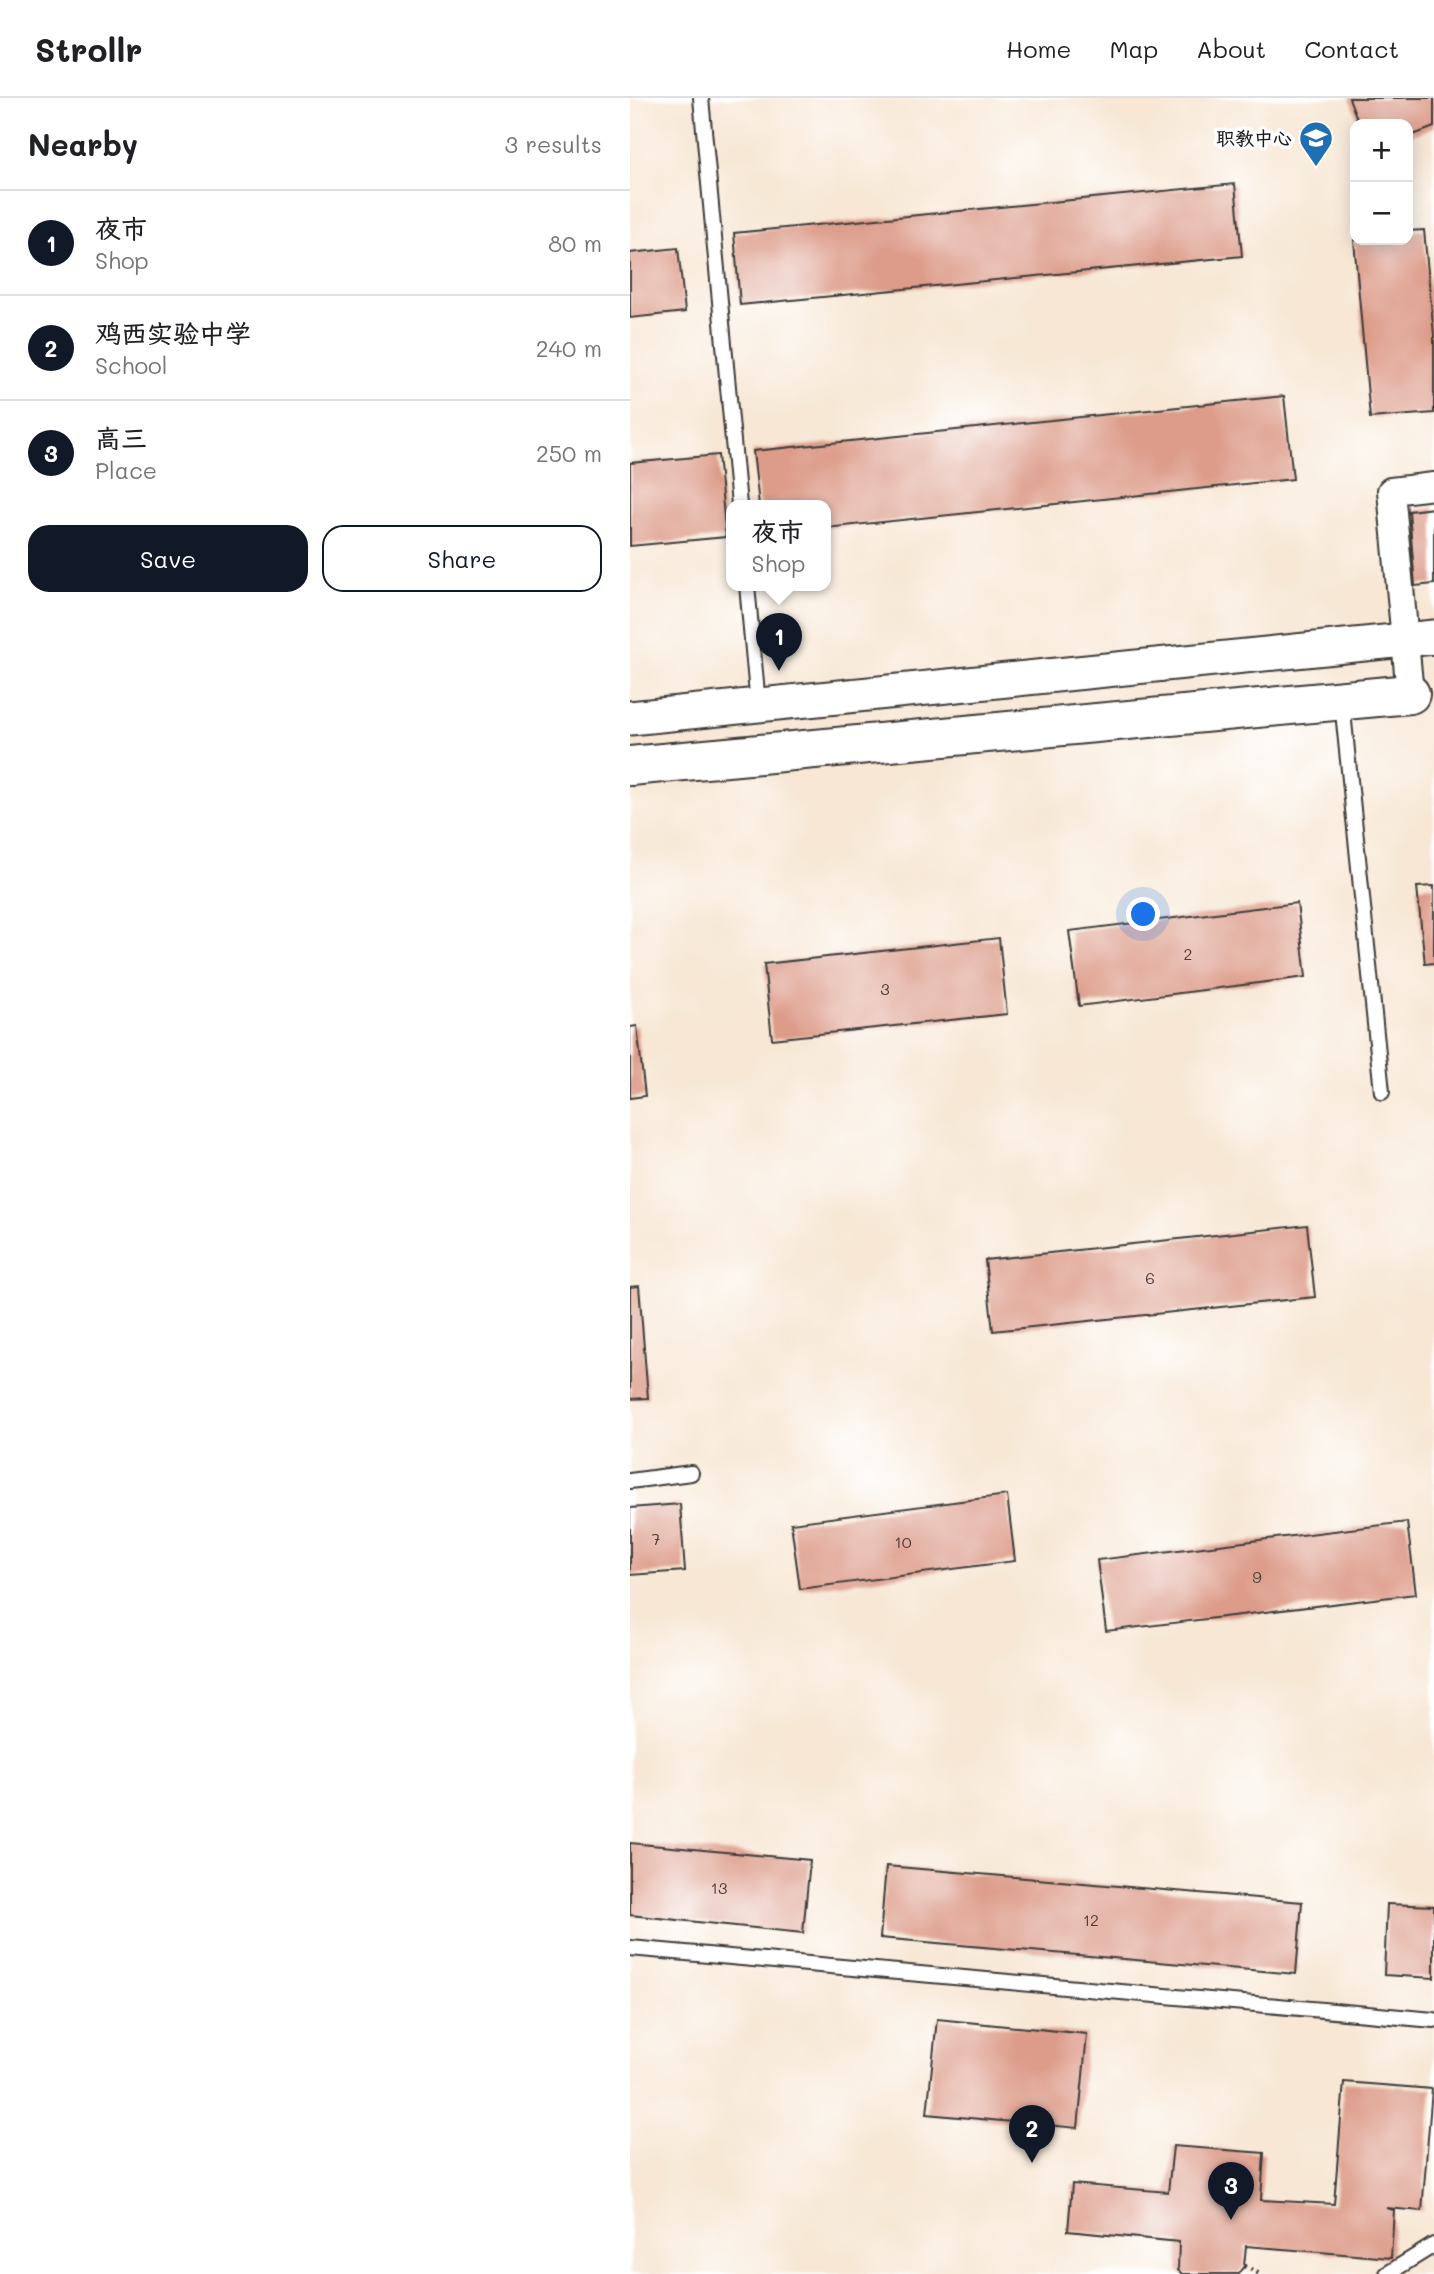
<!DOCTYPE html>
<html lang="en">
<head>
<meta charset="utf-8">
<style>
  :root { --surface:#fff; --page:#f2f2f2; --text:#202124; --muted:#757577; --line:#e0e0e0; --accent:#111827 }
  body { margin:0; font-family:Mali,"LXGW WenKai TC",sans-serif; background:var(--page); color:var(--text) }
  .controls { position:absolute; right:21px; top:21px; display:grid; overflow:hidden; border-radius:14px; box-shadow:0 4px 18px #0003 }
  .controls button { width:63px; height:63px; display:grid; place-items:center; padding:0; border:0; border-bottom:2px solid var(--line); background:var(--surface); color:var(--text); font:35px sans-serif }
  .you { position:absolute; left:514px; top:817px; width:24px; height:24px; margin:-18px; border:5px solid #fff; border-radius:50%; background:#1a73e8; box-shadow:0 0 0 10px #1a73e833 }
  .badge { display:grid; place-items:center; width:46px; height:46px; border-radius:50%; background:var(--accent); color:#fff; font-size:23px; font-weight:700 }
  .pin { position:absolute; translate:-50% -58px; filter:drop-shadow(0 2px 4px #0008) }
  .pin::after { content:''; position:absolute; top:37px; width:24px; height:21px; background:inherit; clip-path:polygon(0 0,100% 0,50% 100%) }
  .popup { position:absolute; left:96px; top:402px; width:105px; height:91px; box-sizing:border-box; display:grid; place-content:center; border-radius:14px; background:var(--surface); filter:drop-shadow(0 2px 5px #0005); font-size:23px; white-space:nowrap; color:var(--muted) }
  .popup b { font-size:26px; color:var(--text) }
  .popup::after { content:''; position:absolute; left:50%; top:100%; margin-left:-14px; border:14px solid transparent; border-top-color:var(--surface) }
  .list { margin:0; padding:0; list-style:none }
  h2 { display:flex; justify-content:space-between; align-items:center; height:91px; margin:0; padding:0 28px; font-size:30px }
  h2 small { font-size:23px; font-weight:400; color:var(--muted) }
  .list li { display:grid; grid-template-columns:46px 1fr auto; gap:21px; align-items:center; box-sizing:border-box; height:105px; padding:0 28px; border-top:2px solid var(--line) }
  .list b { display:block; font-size:26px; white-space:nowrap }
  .list p { margin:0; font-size:23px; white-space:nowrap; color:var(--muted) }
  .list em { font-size:23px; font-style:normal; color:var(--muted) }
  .actions { display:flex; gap:14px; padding:21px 28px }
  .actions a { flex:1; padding:16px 0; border:2px solid var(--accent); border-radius:21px; text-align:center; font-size:24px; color:var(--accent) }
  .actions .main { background:var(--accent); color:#fff }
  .map { position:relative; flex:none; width:804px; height:2176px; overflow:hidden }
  header { display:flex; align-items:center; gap:42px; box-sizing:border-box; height:98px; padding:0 35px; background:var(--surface); border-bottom:2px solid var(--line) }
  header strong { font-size:33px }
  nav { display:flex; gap:38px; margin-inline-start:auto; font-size:24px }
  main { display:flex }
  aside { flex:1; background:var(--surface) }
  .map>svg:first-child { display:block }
</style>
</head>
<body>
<header>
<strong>Strollr</strong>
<nav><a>Home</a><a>Map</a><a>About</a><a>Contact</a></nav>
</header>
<main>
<aside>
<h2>Nearby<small>3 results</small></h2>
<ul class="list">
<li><span class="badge">1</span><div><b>夜市</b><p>Shop</p></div><em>80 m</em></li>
<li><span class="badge">2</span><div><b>鸡西实验中学</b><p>School</p></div><em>240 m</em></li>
<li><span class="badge">3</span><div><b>高三</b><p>Place</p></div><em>250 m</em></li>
</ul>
<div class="actions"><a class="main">Save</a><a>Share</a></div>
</aside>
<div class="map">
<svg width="804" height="2176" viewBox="0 0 804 2176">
  <rect width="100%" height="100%" fill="#fff"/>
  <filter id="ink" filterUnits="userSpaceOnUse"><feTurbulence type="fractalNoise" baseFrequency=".0143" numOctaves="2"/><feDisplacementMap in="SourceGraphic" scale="14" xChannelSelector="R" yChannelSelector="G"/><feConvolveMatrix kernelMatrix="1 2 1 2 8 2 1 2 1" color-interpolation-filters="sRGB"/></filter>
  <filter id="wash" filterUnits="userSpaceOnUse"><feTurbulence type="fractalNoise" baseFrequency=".00686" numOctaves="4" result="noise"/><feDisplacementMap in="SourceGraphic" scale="28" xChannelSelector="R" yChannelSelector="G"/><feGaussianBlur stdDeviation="1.57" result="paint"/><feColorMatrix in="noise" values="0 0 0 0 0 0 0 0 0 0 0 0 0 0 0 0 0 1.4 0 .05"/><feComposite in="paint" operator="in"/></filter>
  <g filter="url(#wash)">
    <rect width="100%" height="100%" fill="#f7e7d4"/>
    <g id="blocks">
      <path fill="#dd9c8a" d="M 719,0 L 804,0 L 804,29 L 778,39 L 778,26 L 729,26 Z
        M 605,86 L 612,158 L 110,207 L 104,135 Z
        M 794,132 L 804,237 L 804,315 L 740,320 L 724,142 L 778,142 L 778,133 Z
        M 48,150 L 55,214 L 0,220 L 0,155 Z
        M 654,298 L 663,381 L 196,430 L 196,407 L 129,407 L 123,353 Z
        M 88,357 L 96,439 L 0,448 L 0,365 Z
        M 804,410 L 804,486 L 785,488 L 779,413 Z
        M 804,788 L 804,865 L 795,866 L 787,789 Z
        M 667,805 L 676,879 L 449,908 L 439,833 Z
        M 369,840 L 377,916 L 142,941 L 134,866 Z
        M 7,928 L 15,998 L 0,1000 L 0,929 Z
        M 677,1127 L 685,1199 L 363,1233 L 355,1162 Z
        M 9,1188 L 18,1300 L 0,1301 L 0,1189 Z
        M 377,1397 L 385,1463 L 170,1491 L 161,1425 Z
        M 50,1406 L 55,1473 L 0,1477 L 0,1410 Z
        M 777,1424 L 786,1496 L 476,1533 L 467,1462 Z
        M 0,1745 L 180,1762 L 173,1835 L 0,1817 Z
        M 256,1768 L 672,1804 L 666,1876 L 250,1840 Z
        M 757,1806 L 804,1808 L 804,1880 L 754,1877 Z
        M 307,1921 L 457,1936 L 448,2030 L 297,2016 Z
        M 714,1984 L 802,1991 L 792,2113 L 756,2110 L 764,2112 L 761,2160 L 616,2148 L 614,2168 L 608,2176 L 552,2176 L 548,2172 L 549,2144 L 438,2133 L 442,2086 L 538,2094 L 543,2048 L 634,2055 L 631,2102 L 704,2106 Z"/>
    </g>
  </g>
  <g filter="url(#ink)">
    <use href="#blocks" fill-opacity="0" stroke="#3d3a38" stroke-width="2"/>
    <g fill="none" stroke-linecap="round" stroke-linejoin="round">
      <g stroke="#3d3a38" stroke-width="18">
        <path id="service" d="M 71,0 L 109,407
          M 117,487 L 128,607
          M 712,604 L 752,994
          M 0,1383 L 61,1375
          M 0,1850 L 804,1922
          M 757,2176 L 804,2147"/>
      </g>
      <g stroke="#3d3a38" stroke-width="30">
        <path id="minor" d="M 780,596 L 761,393 L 804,388"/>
      </g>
      <g stroke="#3d3a38" stroke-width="37">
        <path id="tertiary" d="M 0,620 L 804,539"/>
      </g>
      <g stroke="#3d3a38" stroke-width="42">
        <path id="secondary" d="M 0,668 L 780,596"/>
      </g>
      <path stroke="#3d3a38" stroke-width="4.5" stroke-dasharray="2 5" stroke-linecap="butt" d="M 614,2168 L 630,2176"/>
      <use href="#service" stroke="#fff" stroke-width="14"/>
      <use href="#minor" stroke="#fff" stroke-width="26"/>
      <use href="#tertiary" stroke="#fff" stroke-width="33"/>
      <use href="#secondary" stroke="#fff" stroke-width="38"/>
    </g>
  </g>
  <defs>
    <g id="school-pin" transform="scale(1.75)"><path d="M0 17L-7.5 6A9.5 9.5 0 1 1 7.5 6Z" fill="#1f6fb2" stroke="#fff"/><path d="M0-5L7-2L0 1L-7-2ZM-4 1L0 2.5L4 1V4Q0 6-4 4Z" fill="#fff"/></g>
  </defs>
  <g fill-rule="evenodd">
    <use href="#school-pin" x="686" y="40"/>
  </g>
  <g text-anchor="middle" stroke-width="7" stroke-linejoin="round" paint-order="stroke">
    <g font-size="16" fill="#4c3c38">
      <text x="558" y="862">2</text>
      <text x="255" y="897">3</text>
      <text x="520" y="1186">6</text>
      <text x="26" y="1447">7</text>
      <text x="273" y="1450">10</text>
      <text x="627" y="1485">9</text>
      <text x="89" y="1796">13</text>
      <text x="461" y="1828">12</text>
    </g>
    <g font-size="19" font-weight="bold" fill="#1c1c1c" stroke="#fff" text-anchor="end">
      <text x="662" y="47">职教中心</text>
    </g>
  </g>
</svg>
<div class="controls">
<button>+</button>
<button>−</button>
</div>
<div class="you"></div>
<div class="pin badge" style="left:149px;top:573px">1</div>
<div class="popup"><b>夜市</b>Shop</div>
<div class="pin badge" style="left:402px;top:2065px">2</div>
<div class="pin badge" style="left:601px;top:2122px">3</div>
</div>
</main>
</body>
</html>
